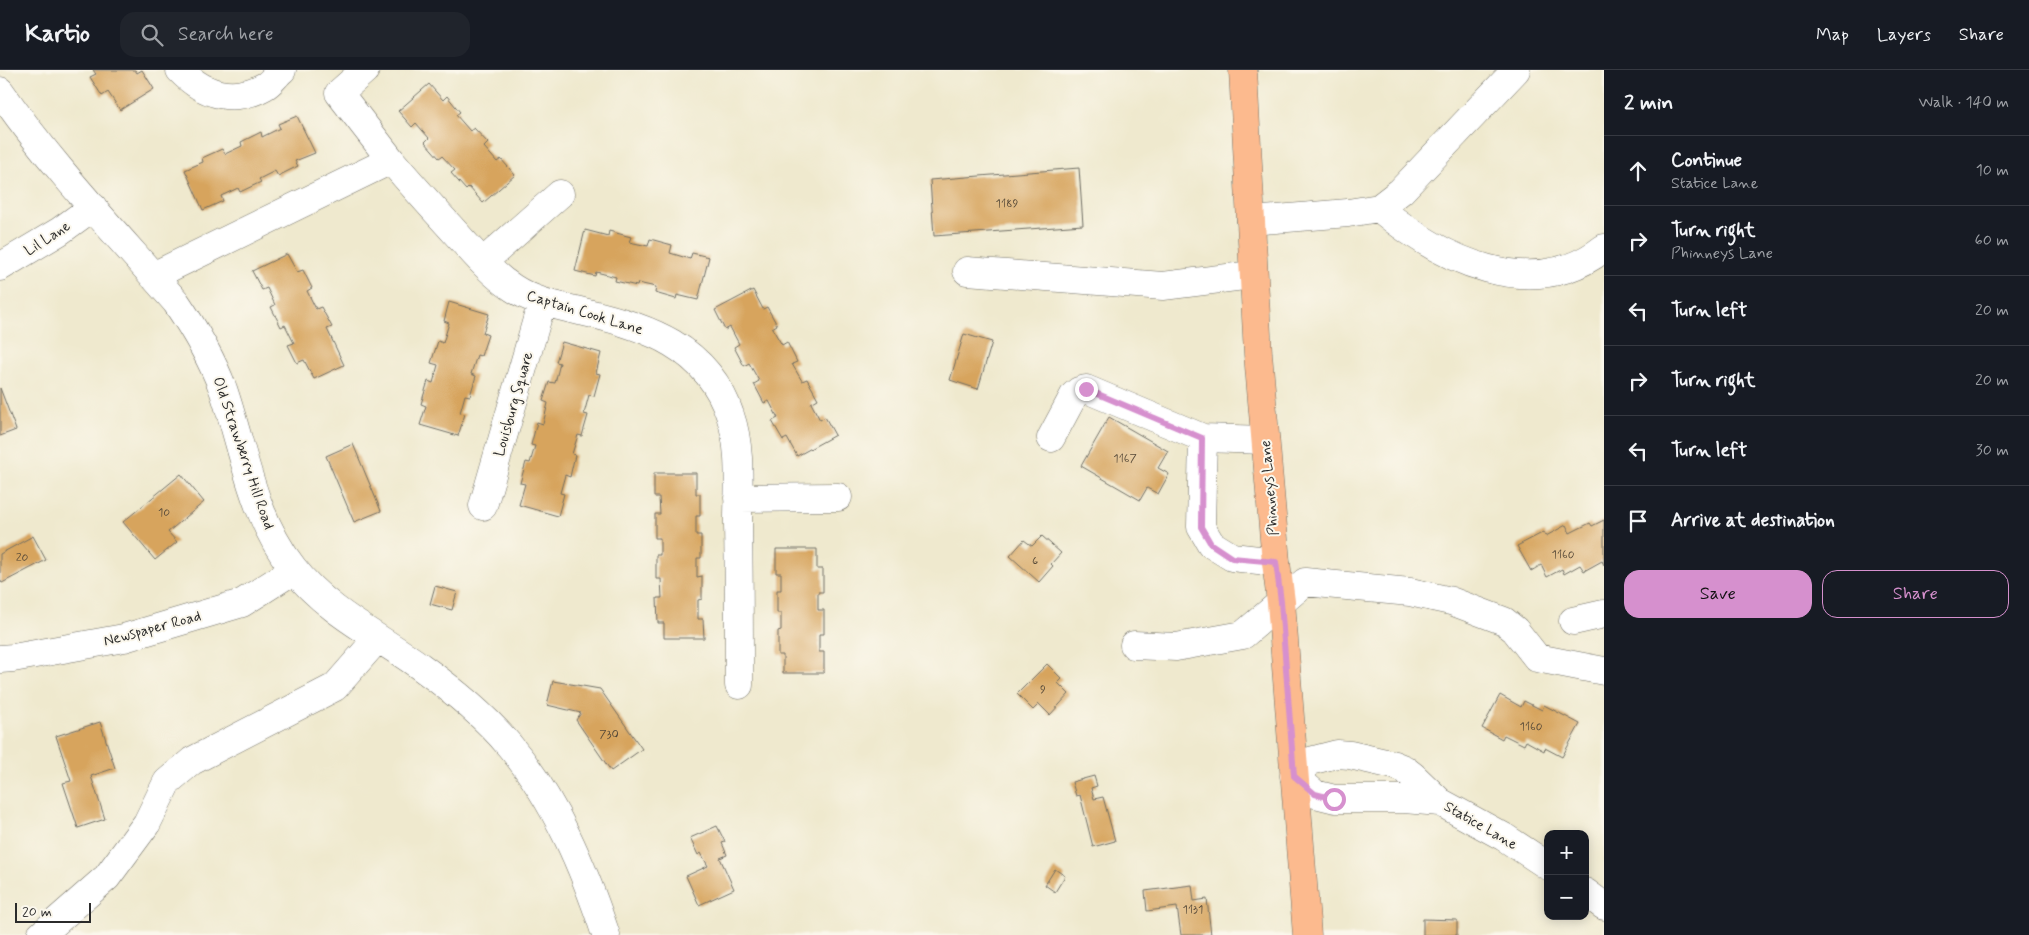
<!DOCTYPE html>
<html lang="en">
<head>
<meta charset="utf-8">
<style>
  :root { --surface:#171b24; --page:#20242c; --text:#f1f3f6; --muted:#9ea1a6; --line:#363941; --accent:#d690ce }
  body { margin:0; font-family:Mynerve,sans-serif; background:var(--page); color:var(--text) }
  .controls { position:absolute; right:15px; bottom:15px; display:grid; overflow:hidden; border-radius:10px; box-shadow:0 2px 12px #0003 }
  .controls button { width:45px; height:45px; display:grid; place-items:center; padding:0; border:0; border-bottom:1px solid var(--line); background:var(--surface); color:var(--text); font:25px sans-serif }
  .scale { position:absolute; left:15px; bottom:12px; width:76px; box-sizing:border-box; padding-left:5px; border:2px solid #2b2b2b; border-top:0; font-size:14px; line-height:18px; white-space:nowrap; color:#2b2b2b; -webkit-text-stroke:4px #fbf7ec; paint-order:stroke }
  .stop { position:absolute; width:15px; height:15px; margin:-11px; border:4px solid #d690ce; border-radius:50%; background:#fff }
  .stop.end { background:#d690ce; border-color:#fff; box-shadow:0 1px 5px #0008 }
  .list { margin:0; padding:0; list-style:none }
  h2 { display:flex; justify-content:space-between; align-items:center; height:65px; margin:0; padding:0 20px; font-size:21px }
  h2 small { font-size:16px; font-weight:400; color:var(--muted) }
  .list li { display:grid; grid-template-columns:32px 1fr auto; gap:15px; align-items:center; box-sizing:border-box; height:70px; padding:0 20px; border-top:1px solid var(--line) }
  .list b { display:block; font-size:19px; white-space:nowrap }
  .list p { margin:0; font-size:16px; white-space:nowrap; color:var(--muted) }
  .list em { font-size:16px; font-style:normal; color:var(--muted) }
  .actions { display:flex; gap:10px; padding:15px 20px }
  .actions a { flex:1; padding:11px 0; border:1px solid var(--accent); border-radius:15px; text-align:center; font-size:18px; color:var(--accent) }
  .actions .main { background:var(--accent); color:#111 }
  .icon { flex:none; width:28px; height:28px; fill:none; stroke:currentColor; stroke-width:2; stroke-linecap:round; stroke-linejoin:round }
  .map { position:relative; flex:none; width:1604px; height:865px; overflow:hidden }
  header { display:flex; align-items:center; gap:30px; box-sizing:border-box; height:70px; padding:0 25px; background:var(--surface); border-bottom:1px solid var(--line) }
  header strong { font-size:24px }
  nav { display:flex; gap:28px; margin-inline-start:auto; font-size:18px }
  .search { width:350px; height:45px; background:var(--page); display:flex; align-items:center; gap:12px; box-sizing:border-box; padding:0 18px; border-radius:15px; color:var(--muted); font-size:19px }
  main { display:flex }
  aside { flex:1; background:var(--surface) }
  .map>svg:first-child { display:block }
</style>
</head>
<body>
<header>
<strong>Kartio</strong>
<div class="search"><svg class="icon" aria-label="search" viewBox="0 0 24 24"><circle cx="10" cy="10" r="6"/><path d="M15 15l6 6"/></svg>Search here</div>
<nav><a>Map</a><a>Layers</a><a>Share</a></nav>
</header>
<main>
<div class="map">
<svg width="1604" height="865" viewBox="0 0 1604 865">
  <rect width="100%" height="100%" fill="#fbf7ec"/>
  <filter id="ink" filterUnits="userSpaceOnUse"><feTurbulence type="fractalNoise" baseFrequency=".02" numOctaves="2"/><feDisplacementMap in="SourceGraphic" scale="10" xChannelSelector="R" yChannelSelector="G"/><feConvolveMatrix kernelMatrix="1 2 1 2 8 2 1 2 1" color-interpolation-filters="sRGB"/></filter>
  <filter id="wash" filterUnits="userSpaceOnUse"><feTurbulence type="fractalNoise" baseFrequency=".0096" numOctaves="4" result="noise"/><feDisplacementMap in="SourceGraphic" scale="20" xChannelSelector="R" yChannelSelector="G"/><feGaussianBlur stdDeviation="1.12" result="paint"/><feColorMatrix in="noise" values="0 0 0 0 0 0 0 0 0 0 0 0 0 0 0 0 0 1.4 0 .05"/><feComposite in="paint" operator="in"/></filter>
  <g filter="url(#wash)">
    <rect width="100%" height="100%" fill="#efe9ce"/>
    <g id="blocks">
      <path fill="#d7a45d" d="M 93,0 L 135,0 L 137,3 L 142,0 L 154,19 L 120,40 L 108,22 L 102,26 L 90,7 L 96,4 Z
        M 429,14 L 443,30 L 447,26 L 460,42 L 456,45 L 470,61 L 474,58 L 488,73 L 484,77 L 497,92 L 501,89 L 515,105 L 483,133 L 469,117 L 466,120 L 451,103 L 455,100 L 442,86 L 439,88 L 425,72 L 429,68 L 416,53 L 412,57 L 398,41 Z
        M 297,46 L 315,83 L 295,91 L 298,96 L 278,106 L 275,101 L 259,109 L 261,112 L 240,122 L 238,118 L 221,126 L 223,131 L 203,140 L 185,100 L 203,92 L 202,88 L 222,79 L 225,84 L 242,76 L 241,72 L 261,62 L 262,67 L 280,58 L 278,54 Z
        M 1079,98 L 1083,155 L 934,166 L 930,110 Z
        M 585,160 L 608,166 L 609,161 L 631,167 L 629,172 L 648,176 L 650,169 L 672,175 L 670,183 L 690,189 L 692,183 L 709,187 L 698,230 L 677,225 L 676,229 L 655,223 L 656,217 L 638,213 L 637,216 L 615,211 L 616,207 L 596,202 L 595,206 L 575,201 Z
        M 287,184 L 297,202 L 303,200 L 312,218 L 307,221 L 316,239 L 321,237 L 332,257 L 327,259 L 344,295 L 314,309 L 304,290 L 297,293 L 288,275 L 294,273 L 285,255 L 281,257 L 271,237 L 275,235 L 267,218 L 262,220 L 252,201 Z
        M 753,220 L 763,239 L 767,237 L 777,255 L 772,258 L 782,275 L 787,272 L 797,292 L 792,294 L 802,311 L 807,309 L 818,329 L 811,333 L 820,350 L 825,347 L 835,365 L 797,386 L 787,368 L 783,370 L 772,351 L 778,348 L 769,331 L 764,333 L 754,314 L 759,311 L 749,293 L 744,296 L 734,277 L 739,274 L 730,257 L 725,260 L 715,240 Z
        M 449,232 L 489,244 L 483,263 L 488,265 L 481,286 L 477,285 L 471,304 L 476,306 L 470,326 L 465,325 L 460,343 L 465,344 L 458,366 L 420,355 L 426,336 L 421,334 L 428,311 L 433,313 L 438,295 L 431,293 L 438,271 L 443,273 L 449,253 L 444,251 Z
        M 964,264 L 992,272 L 978,319 L 950,310 Z
        M 562,272 L 601,283 L 596,303 L 600,304 L 594,326 L 589,325 L 584,344 L 588,345 L 582,366 L 578,365 L 572,384 L 575,385 L 570,407 L 565,405 L 560,423 L 564,424 L 558,446 L 519,435 L 525,414 L 520,413 L 526,392 L 530,393 L 535,376 L 531,375 L 537,352 L 543,354 L 548,333 L 543,331 L 549,312 L 555,313 L 560,293 L 556,292 Z
        M 0,318 L 16,360 L 0,366 Z
        M 1109,347 L 1168,381 L 1158,398 L 1169,404 L 1158,424 L 1147,418 L 1140,430 L 1081,396 Z
        M 353,374 L 381,441 L 354,452 L 326,386 Z
        M 654,403 L 696,403 L 696,424 L 700,424 L 700,446 L 696,446 L 696,465 L 701,465 L 701,488 L 697,488 L 697,507 L 702,506 L 702,529 L 698,530 L 698,549 L 703,549 L 704,568 L 664,568 L 664,553 L 658,553 L 657,528 L 662,528 L 661,509 L 656,509 L 656,485 L 660,485 L 660,468 L 655,468 L 655,444 L 660,444 L 659,427 L 654,427 Z
        M 181,404 L 204,432 L 168,462 L 177,472 L 155,490 L 123,452 Z
        M 1604,450 L 1604,495 L 1602,491 L 1584,501 L 1580,495 L 1564,504 L 1562,499 L 1547,507 L 1541,495 L 1531,501 L 1517,476 L 1544,462 L 1546,466 L 1566,455 L 1570,463 L 1590,453 L 1592,456 Z
        M 33,466 L 46,490 L 2,513 L 0,510 L 0,484 Z
        M 1042,466 L 1061,483 L 1051,494 L 1053,496 L 1039,512 L 1010,486 L 1024,470 L 1032,476 Z
        M 776,479 L 817,479 L 817,499 L 823,499 L 823,522 L 818,522 L 818,540 L 824,540 L 824,564 L 819,564 L 819,582 L 824,582 L 824,603 L 783,603 L 783,585 L 778,585 L 778,561 L 781,560 L 781,543 L 777,543 L 777,520 L 781,520 L 781,503 L 776,503 Z
        M 435,516 L 457,522 L 452,540 L 430,534 Z
        M 1047,594 L 1062,609 L 1058,613 L 1069,624 L 1050,645 L 1039,634 L 1033,640 L 1017,624 Z
        M 553,611 L 600,619 L 642,679 L 611,701 L 576,650 L 581,643 L 547,635 Z
        M 1500,625 L 1521,637 L 1524,631 L 1542,640 L 1544,635 L 1580,654 L 1562,687 L 1545,678 L 1544,681 L 1526,671 L 1524,675 L 1504,665 L 1502,669 L 1482,658 Z
        M 100,652 L 115,698 L 91,706 L 105,749 L 78,758 L 63,713 L 71,711 L 56,666 Z
        M 1094,706 L 1097,716 L 1091,718 L 1094,729 L 1103,727 L 1115,771 L 1093,777 L 1080,725 L 1076,726 L 1072,712 Z
        M 717,756 L 725,772 L 722,773 L 727,785 L 720,788 L 734,819 L 699,835 L 686,806 L 708,796 L 701,783 L 698,785 L 690,768 Z
        M 1055,799 L 1065,806 L 1055,822 L 1045,815 Z
        M 1192,815 L 1194,831 L 1207,829 L 1211,865 L 1181,865 L 1177,837 L 1147,841 L 1145,821 Z
        M 1423,849 L 1457,850 L 1457,865 L 1423,865 Z"/>
    </g>
  </g>
  <g filter="url(#ink)">
    <use href="#blocks" fill-opacity="0" stroke="#706e64" stroke-width="1"/>
    <g fill="none" stroke-linecap="round" stroke-linejoin="round">
      <g stroke="#706e64" stroke-width="29">
        <path id="minor" d="M 180,0 C 204,25 233,34 265,16 C 271,13 276,5 282,0
          M 365,0 L 339,23 L 391,90
          M 1516,0 L 1401,121 L 1379,138 C 1440,189 1532,235 1604,178
          M 0,21 C 52,96 116,163 176,232 C 195,260 211,287 223,319 C 244,380 252,446 293,498 C 327,542 377,565 421,597 C 453,620 484,645 509,675 C 555,729 584,799 606,865
          M 1251,151 L 1348,143 L 1379,138
          M 483,192 L 560,124
          M 0,197 L 60,161 L 93,137
          M 967,201 L 1163,216 L 1252,205
          M 153,206 L 391,90 C 411,114 432,137 453,160 C 472,181 490,203 513,218 C 534,232 559,236 584,242 C 646,256 708,277 730,345 C 742,379 738,418 738,453 C 739,507 739,561 739,615
          M 1051,368 L 1074,325 L 1079,321 L 1086,319 L 1203,368
          M 1265,370 L 1203,368 L 1201,457 L 1211,474 L 1232,487 L 1276,492
          M 738,428 L 838,427
          M 483,436 L 542,232
          M 1573,551 L 1604,544
          M 1134,575 L 1176,577 L 1243,565 L 1305,512 L 1410,522 L 1451,531 L 1504,551 L 1515,560 L 1537,588 L 1604,601
          M 0,589 L 13,588 L 124,568 L 242,533 L 294,500
          M 1440,732 L 1404,729 L 1335,729 L 1315,724 L 1294,706 L 1310,691 L 1337,684 L 1350,685 L 1394,695 L 1404,699 L 1413,706 L 1440,732 L 1504,767 L 1548,796
          M 1585,822 L 1604,836
          M 41,865 L 107,807 L 147,753 L 167,712 L 192,691 L 335,617 L 377,569"/>
      </g>
      <g stroke="#706e64" stroke-width="29">
        <path id="major" d="M 1243,0 L 1258,284 L 1276,492 L 1281,532 L 1307,865"/>
      </g>
      <use href="#minor" stroke="#fff" stroke-width="28"/>
      <use href="#major" stroke="#fcba8e" stroke-width="28"/>
    </g>
  </g>
  <g fill="none" stroke-linecap="round" stroke-linejoin="round" filter="url(#ink)">
    <path stroke="#d690ce" stroke-width="6" d="M 1086,319 L 1202,368 L 1201,457 L 1211,474 L 1232,488 L 1276,492 L 1281,532 L 1294,706 L 1315,724 L 1334,729"/>
  </g>
  <g text-anchor="middle" stroke-width="4" stroke-linejoin="round" paint-order="stroke">
    <g font-size="12" fill="#564938">
      <text x="1007" y="137">1189</text>
      <text x="1125" y="392">1167</text>
      <text x="164" y="446">10</text>
      <text x="1563" y="488">1160</text>
      <text x="22" y="491">20</text>
      <text x="1035" y="494">6</text>
      <text x="1043" y="623">9</text>
      <text x="1531" y="660">1160</text>
      <text x="609" y="668">730</text>
      <text x="1193" y="843">1131</text>
    </g>
    <g font-size="15" fill="#2b2b2b" stroke="#fbf7ec">
      <text transform="translate(47 168) rotate(-33)" y="5">Lil Lane</text>
      <text transform="translate(585 242) rotate(17)" y="5">Captain Cook Lane</text>
      <text transform="translate(513 334) rotate(-74)" y="5">Louisburg Square</text>
      <text transform="translate(244 383) rotate(71)" y="5">Old Strawberry Hill Road</text>
      <text transform="translate(1269 418) rotate(-95)" y="5">Phinneys Lane</text>
      <text transform="translate(152 558) rotate(-15)" y="5">Newspaper Road</text>
      <text transform="translate(1481 755) rotate(30)" y="5">Statice Lane</text>
    </g>
  </g>
</svg>
<div class="controls">
<button>+</button>
<button>−</button>
</div>
<div class="scale">20 m</div>
<div class="stop" style="left:1334px;top:729px"></div>
<div class="stop end" style="left:1086px;top:319px"></div>
</div>
<aside>
<h2>2 min<small>Walk · 140 m</small></h2>
<ul class="list">
<li><svg class="icon" aria-label="ahead" viewBox="0 0 24 24"><path d="M12 20V5M6 11l6-6 6 6"/></svg><div><b>Continue</b><p>Statice Lane</p></div><em>10 m</em></li>
<li><svg class="icon" aria-label="right" viewBox="0 0 24 24"><path d="M7 20v-9h11M14 6l5 5-5 5"/></svg><div><b>Turn right</b><p>Phinneys Lane</p></div><em>60 m</em></li>
<li><svg class="icon" aria-label="left" viewBox="0 0 24 24"><path d="M17 20v-9H6M10 6l-5 5 5 5"/></svg><div><b>Turn left</b></div><em>20 m</em></li>
<li><svg class="icon" aria-label="right" viewBox="0 0 24 24"><path d="M7 20v-9h11M14 6l5 5-5 5"/></svg><div><b>Turn right</b></div><em>20 m</em></li>
<li><svg class="icon" aria-label="left" viewBox="0 0 24 24"><path d="M17 20v-9H6M10 6l-5 5 5 5"/></svg><div><b>Turn left</b></div><em>30 m</em></li>
<li><svg class="icon" aria-label="arrive" viewBox="0 0 24 24"><path d="M6 21V4h12l-3 4 3 4H6"/></svg><div><b>Arrive at destination</b></div></li>
</ul>
<div class="actions"><a class="main">Save</a><a>Share</a></div>
</aside>
</main>
</body>
</html>
